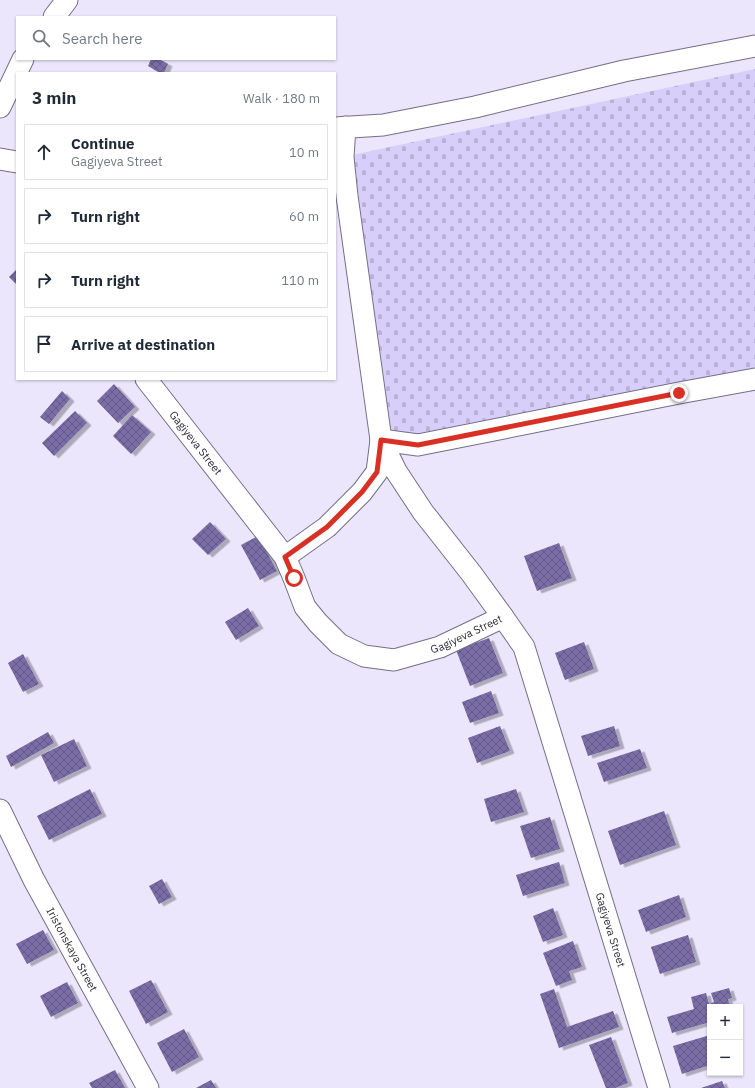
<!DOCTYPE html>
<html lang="en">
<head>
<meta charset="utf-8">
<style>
  :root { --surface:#fff; --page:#f2f2f3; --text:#1f2937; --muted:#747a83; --line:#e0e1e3 }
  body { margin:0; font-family:"IBM Plex Sans",sans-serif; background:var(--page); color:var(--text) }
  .controls { position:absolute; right:12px; bottom:12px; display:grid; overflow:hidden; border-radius:0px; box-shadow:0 1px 3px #0004 }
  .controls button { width:36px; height:36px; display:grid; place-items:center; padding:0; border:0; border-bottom:1px solid var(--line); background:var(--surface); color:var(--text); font:20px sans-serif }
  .stop { position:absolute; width:12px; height:12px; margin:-9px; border:3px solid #d93025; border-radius:50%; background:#fff }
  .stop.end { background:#d93025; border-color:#fff; box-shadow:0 1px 4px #0008 }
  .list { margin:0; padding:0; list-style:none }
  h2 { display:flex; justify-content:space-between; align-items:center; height:52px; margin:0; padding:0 16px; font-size:17px }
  h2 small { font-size:13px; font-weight:400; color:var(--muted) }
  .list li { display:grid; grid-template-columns:26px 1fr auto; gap:12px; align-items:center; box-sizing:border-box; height:56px; margin:0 8px 8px; padding:0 8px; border:1px solid var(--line); border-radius:0px }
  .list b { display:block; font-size:15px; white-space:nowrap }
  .list p { margin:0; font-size:13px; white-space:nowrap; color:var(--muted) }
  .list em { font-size:13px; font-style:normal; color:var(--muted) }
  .icon { flex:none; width:22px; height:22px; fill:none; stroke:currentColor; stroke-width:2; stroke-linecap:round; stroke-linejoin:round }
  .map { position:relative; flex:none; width:755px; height:1088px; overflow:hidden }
  .search { position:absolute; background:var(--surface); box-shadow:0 1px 3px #0004; left:16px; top:16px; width:320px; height:44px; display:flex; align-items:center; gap:10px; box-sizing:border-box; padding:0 14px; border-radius:0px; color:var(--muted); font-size:15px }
  .panel { position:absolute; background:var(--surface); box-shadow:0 1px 3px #0004; left:16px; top:72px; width:320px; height:308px; border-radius:0px }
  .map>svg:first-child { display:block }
</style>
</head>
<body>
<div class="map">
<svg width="755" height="1088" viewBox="0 0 755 1088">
  <defs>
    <pattern id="cemetery-stones" width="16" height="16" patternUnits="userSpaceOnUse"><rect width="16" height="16" fill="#d8cefa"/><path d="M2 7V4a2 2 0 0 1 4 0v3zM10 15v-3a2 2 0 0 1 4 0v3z" fill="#bab1d7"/></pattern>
    <pattern id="building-cross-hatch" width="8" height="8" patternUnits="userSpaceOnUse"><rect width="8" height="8" fill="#7a6ca5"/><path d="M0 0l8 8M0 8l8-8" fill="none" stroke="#645987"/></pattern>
    <filter id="shadow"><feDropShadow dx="4.5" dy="2.5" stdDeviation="0" flood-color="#0004"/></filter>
  </defs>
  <rect width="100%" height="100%" fill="#ebe6fc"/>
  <path fill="url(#cemetery-stones)" d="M 755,69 L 755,391 L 381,440 L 343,157 Z"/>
  <path fill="url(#building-cross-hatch)" filter="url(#shadow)" d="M 151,59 L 159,59 L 168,64 L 164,73 L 160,73 L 148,66 Z
    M 17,269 L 17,285 L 9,277 Z
    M 114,384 L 135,407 L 118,423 L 97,401 Z
    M 62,391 L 70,399 L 49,424 L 40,417 Z
    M 75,411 L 87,423 L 54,456 L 42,443 Z
    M 132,415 L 151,432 L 131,454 L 113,436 Z
    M 210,522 L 226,539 L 208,555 L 192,539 Z
    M 258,536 L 277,571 L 260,580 L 241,545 Z
    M 559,543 L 572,578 L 537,591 L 524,556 Z
    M 248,608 L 259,626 L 236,640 L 225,622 Z
    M 489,638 L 503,673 L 470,686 L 456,650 Z
    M 584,642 L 594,669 L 565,680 L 555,653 Z
    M 23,654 L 39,684 L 23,692 L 8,663 Z
    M 491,691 L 499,713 L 470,723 L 462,702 Z
    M 500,726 L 510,751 L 477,763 L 468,738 Z
    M 614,726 L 620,746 L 588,756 L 581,736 Z
    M 48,732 L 54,743 L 11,767 L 6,756 Z
    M 74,739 L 87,766 L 54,782 L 41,755 Z
    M 640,749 L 647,768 L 604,782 L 597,763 Z
    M 90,789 L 102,814 L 49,840 L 37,816 Z
    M 516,789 L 524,812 L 491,822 L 484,799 Z
    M 664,811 L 676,845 L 620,865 L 608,831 Z
    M 550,817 L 560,849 L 531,858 L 520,826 Z
    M 559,862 L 565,883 L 523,896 L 516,875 Z
    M 162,879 L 172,897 L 159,904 L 149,886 Z
    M 679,895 L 686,917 L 646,932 L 638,910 Z
    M 553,908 L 563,935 L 543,942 L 533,916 Z
    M 43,930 L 54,950 L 27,964 L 16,944 Z
    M 688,935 L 696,962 L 660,974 L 651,947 Z
    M 573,941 L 582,967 L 569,971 L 572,980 L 556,986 L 543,953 Z
    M 151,980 L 168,1012 L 146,1024 L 129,991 Z
    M 67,982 L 78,1003 L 51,1017 L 40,996 Z
    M 729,988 L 732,998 L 728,999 L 730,1007 L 710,1007 L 710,1022 L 672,1033 L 667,1017 L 694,1009 L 691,997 L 706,993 L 709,1004 L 714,1002 L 711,993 Z
    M 554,989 L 567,1027 L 613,1011 L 619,1027 L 559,1048 L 540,994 Z
    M 184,1029 L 199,1057 L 172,1072 L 157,1043 Z
    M 710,1035 L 710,1065 L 682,1074 L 673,1046 Z
    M 611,1037 L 628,1083 L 615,1088 L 606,1088 L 589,1045 Z
    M 115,1070 L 125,1088 L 92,1088 L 89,1083 Z
    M 211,1080 L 216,1088 L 196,1088 Z
    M 722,1081 L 725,1088 L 701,1088 Z"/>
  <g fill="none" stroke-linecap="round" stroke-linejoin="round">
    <g stroke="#746f87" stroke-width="23">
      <g id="minor">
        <path d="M 54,17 L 67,0"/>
        <path d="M 0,107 L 23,59"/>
        <path d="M 345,127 L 343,157 L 347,196 L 381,440 L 396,471 L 423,512 L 471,573 L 503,617"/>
        <path d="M 335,128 L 383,125 L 475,107 L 624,71 L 755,46"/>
        <path d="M 0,159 L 17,162"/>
        <path id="s1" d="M 146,379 L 285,557 L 294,578 L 305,607 L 318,623 L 339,644 L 364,656 L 394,660 L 440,647 L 503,617 L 524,647 L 659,1088"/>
        <path d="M 285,557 L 327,527 L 362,492 L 377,472 L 381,440 L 418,445 L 679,393 L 755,379"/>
        <path id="s2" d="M 0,810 L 34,880 L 148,1088"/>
      </g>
    </g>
    <use href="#minor" stroke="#fff" stroke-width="21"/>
  </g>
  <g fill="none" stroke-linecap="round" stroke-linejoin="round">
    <path stroke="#d93025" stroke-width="5" d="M 294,578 L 285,557 L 327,527 L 362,492 L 377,472 L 381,440 L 418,445 L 679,393"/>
  </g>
  <g text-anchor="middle" stroke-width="4" stroke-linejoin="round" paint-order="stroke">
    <g font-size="11" fill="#2b2933" stroke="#ebe6fc">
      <text dy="4" stroke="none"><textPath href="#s1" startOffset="81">Gagiyeva Street</textPath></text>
      <text dy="4" stroke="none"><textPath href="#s1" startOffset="465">Gagiyeva Street</textPath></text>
      <text dy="4" stroke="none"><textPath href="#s1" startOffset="838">Gagiyeva Street</textPath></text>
      <text dy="4" stroke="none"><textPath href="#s2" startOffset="157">Iristonskaya Street</textPath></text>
    </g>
  </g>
</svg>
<div class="controls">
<button>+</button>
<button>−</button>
</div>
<div class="stop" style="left:294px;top:578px"></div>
<div class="stop end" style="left:679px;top:393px"></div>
<div class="search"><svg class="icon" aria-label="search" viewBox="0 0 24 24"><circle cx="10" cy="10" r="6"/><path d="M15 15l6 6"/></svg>Search here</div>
<section class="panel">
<h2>3 min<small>Walk · 180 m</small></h2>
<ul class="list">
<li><svg class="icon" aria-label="ahead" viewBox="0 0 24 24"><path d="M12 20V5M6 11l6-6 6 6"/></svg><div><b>Continue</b><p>Gagiyeva Street</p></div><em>10 m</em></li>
<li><svg class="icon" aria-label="right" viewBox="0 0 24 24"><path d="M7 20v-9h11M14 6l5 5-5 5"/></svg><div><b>Turn right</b></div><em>60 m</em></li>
<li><svg class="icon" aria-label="right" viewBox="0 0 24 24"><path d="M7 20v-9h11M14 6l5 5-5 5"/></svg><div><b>Turn right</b></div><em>110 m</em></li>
<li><svg class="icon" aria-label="arrive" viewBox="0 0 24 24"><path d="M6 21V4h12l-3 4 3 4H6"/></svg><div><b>Arrive at destination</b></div></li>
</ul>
</section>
</div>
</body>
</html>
